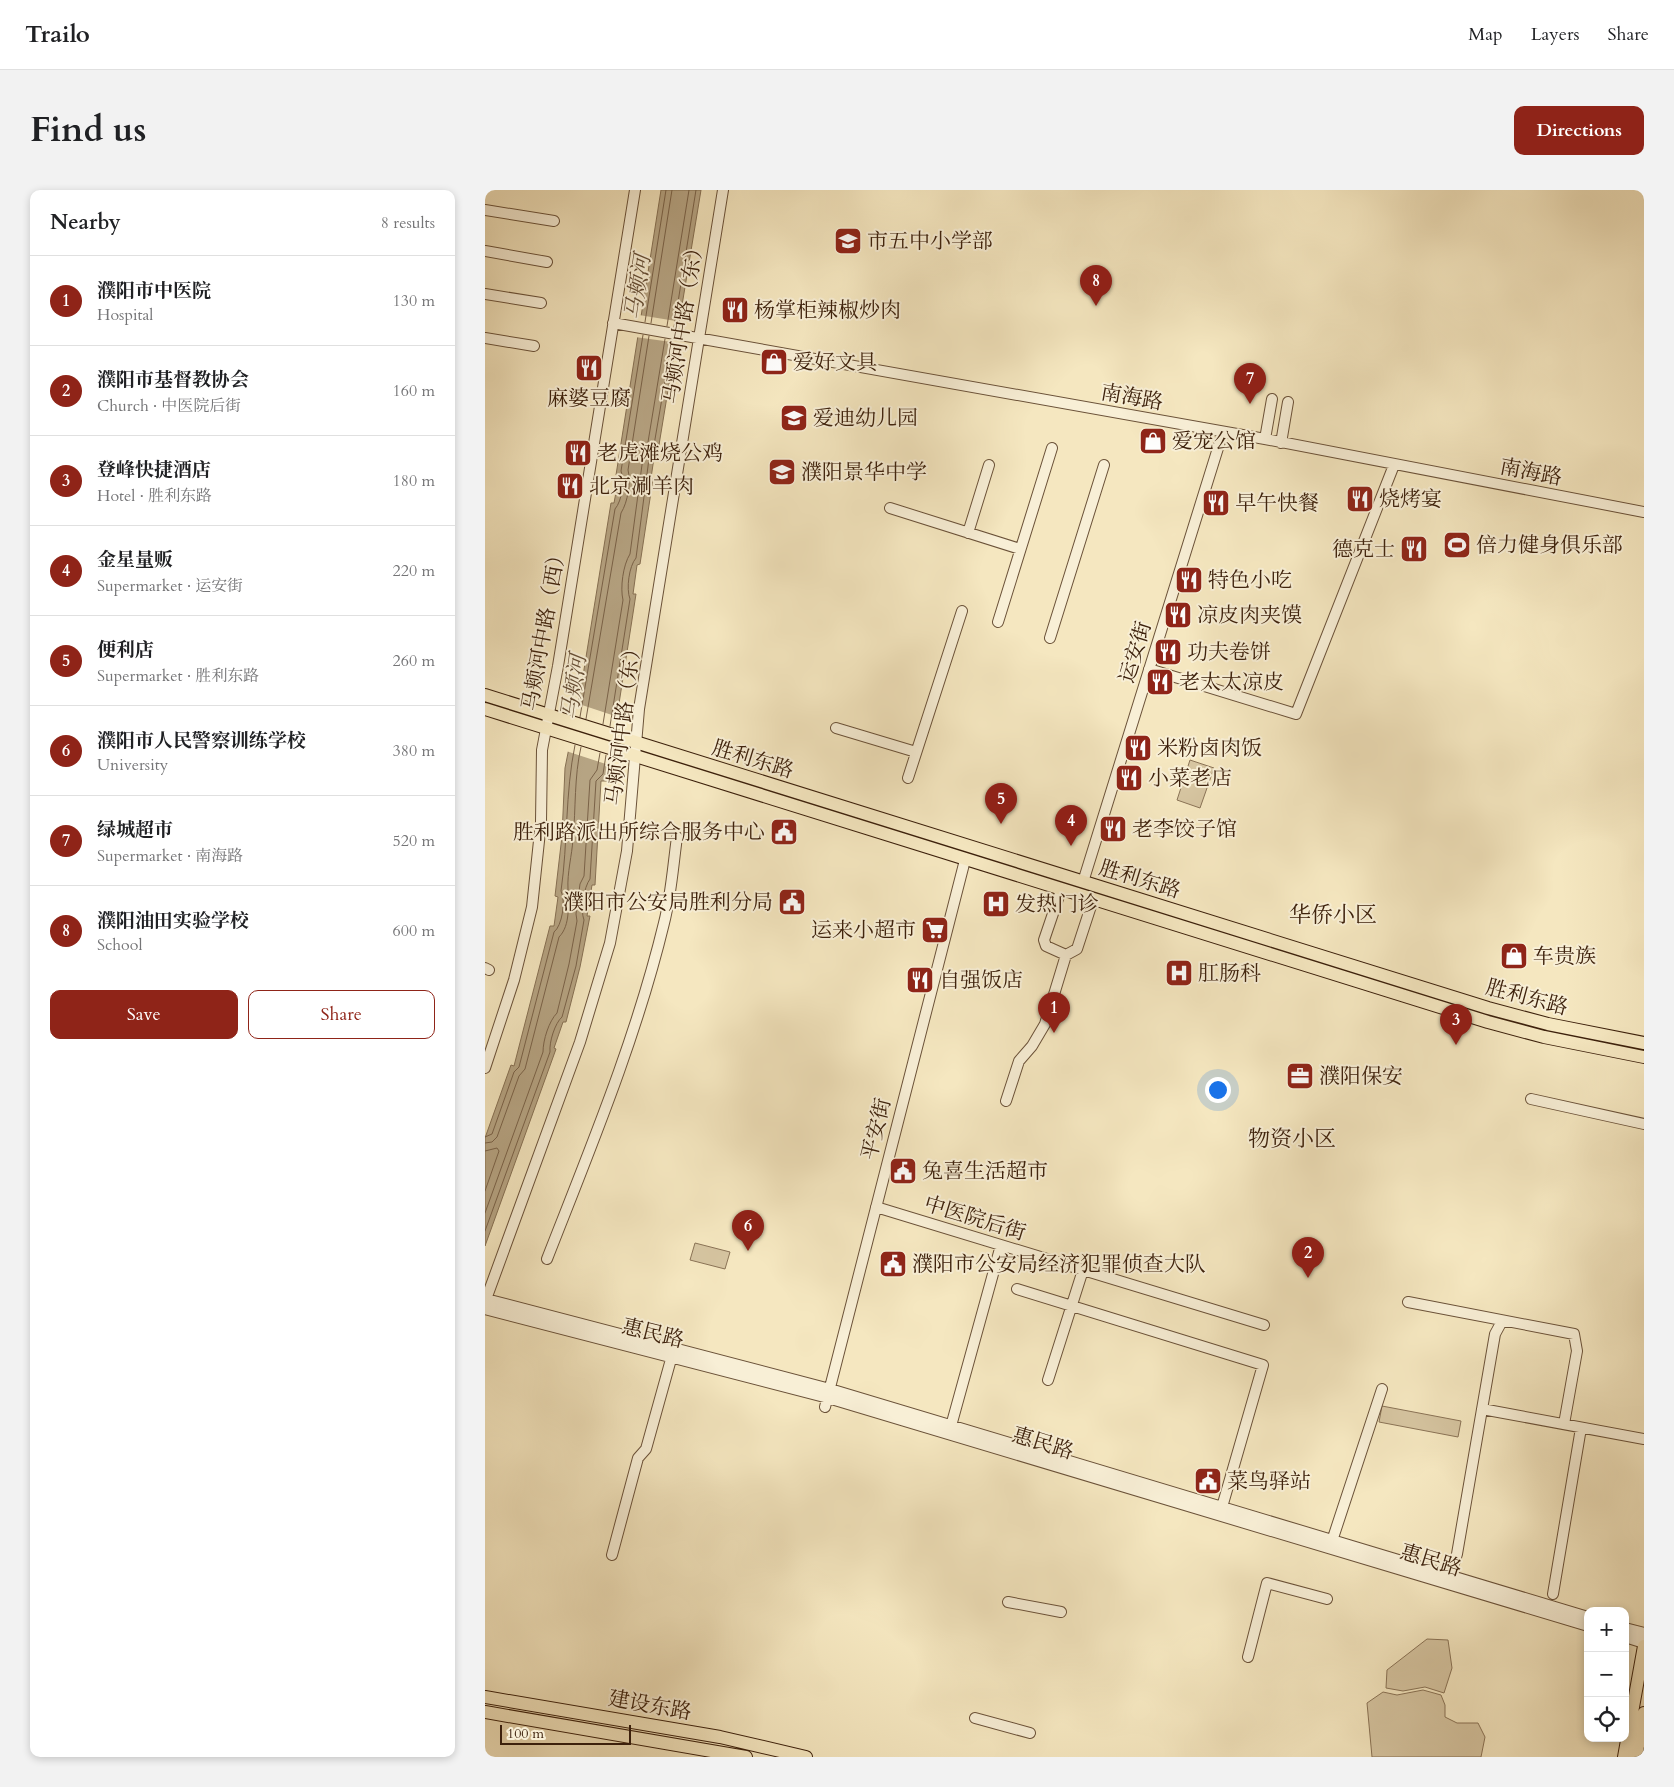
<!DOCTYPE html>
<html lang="en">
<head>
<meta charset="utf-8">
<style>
  :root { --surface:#fff; --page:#f2f2f2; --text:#202124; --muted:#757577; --line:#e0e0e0; --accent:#8f2418 }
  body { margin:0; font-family:Cardo,"Noto Serif SC",serif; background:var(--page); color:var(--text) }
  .controls { position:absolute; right:15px; bottom:15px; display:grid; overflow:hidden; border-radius:10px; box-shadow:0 2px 8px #0003 }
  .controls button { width:45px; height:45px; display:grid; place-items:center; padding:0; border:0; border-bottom:1px solid var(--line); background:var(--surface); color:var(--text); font:25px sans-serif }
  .scale { position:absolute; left:15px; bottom:12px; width:131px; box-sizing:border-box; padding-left:5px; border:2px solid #3d210c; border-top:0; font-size:14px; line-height:18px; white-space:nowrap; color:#3d210c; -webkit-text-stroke:4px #f8efd6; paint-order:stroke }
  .you { position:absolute; left:732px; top:899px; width:18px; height:18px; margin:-12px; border:4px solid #fff; border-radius:50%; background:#1a73e8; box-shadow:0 0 0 8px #1a73e833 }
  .badge { display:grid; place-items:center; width:32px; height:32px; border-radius:50%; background:var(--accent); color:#fff; font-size:16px; font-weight:700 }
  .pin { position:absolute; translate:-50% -41px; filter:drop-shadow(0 1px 2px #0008) }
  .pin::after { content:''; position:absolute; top:26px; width:18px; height:15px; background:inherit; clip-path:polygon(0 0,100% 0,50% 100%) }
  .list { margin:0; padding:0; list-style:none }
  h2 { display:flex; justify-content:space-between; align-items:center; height:65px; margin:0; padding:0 20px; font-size:21px }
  h2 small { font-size:16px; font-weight:400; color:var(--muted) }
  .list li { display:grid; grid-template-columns:32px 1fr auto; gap:15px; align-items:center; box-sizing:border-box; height:90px; padding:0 20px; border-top:1px solid var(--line) }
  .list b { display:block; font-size:19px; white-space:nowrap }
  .list p { margin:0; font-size:16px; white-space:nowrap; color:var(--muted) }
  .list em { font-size:16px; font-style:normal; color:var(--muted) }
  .actions { display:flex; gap:10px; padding:15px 20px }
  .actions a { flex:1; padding:11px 0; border:1px solid var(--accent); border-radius:10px; text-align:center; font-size:18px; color:var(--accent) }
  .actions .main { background:var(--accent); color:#fff }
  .icon { flex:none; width:28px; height:28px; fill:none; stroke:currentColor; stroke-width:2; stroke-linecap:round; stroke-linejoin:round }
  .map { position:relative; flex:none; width:1159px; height:1567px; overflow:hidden; border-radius:10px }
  header { display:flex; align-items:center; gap:30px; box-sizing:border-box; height:70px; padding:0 25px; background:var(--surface); border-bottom:1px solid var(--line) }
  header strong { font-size:24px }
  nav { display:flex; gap:28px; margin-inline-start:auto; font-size:18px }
  .intro { display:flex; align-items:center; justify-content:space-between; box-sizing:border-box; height:120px; padding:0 30px }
  h1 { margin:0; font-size:35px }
  .button { padding:12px 22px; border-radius:10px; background:var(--accent); color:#fff; font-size:18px; font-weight:700 }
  main { display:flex; gap:30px; padding:0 30px }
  aside { flex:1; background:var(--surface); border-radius:10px; box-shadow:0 2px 8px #0003 }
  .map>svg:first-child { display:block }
</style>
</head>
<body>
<header>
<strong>Trailo</strong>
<nav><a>Map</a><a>Layers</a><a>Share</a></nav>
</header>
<div class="intro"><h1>Find us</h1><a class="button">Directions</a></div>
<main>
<aside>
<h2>Nearby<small>8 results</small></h2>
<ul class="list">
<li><span class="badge">1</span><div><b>濮阳市中医院</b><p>Hospital</p></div><em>130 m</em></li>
<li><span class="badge">2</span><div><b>濮阳市基督教协会</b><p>Church · 中医院后街</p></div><em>160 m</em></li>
<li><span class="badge">3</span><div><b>登峰快捷酒店</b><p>Hotel · 胜利东路</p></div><em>180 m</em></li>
<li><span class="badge">4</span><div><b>金星量贩</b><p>Supermarket · 运安街</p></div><em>220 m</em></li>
<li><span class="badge">5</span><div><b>便利店</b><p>Supermarket · 胜利东路</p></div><em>260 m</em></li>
<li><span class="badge">6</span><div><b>濮阳市人民警察训练学校</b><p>University</p></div><em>380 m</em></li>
<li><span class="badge">7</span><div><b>绿城超市</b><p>Supermarket · 南海路</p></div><em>520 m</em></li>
<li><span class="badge">8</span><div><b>濮阳油田实验学校</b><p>School</p></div><em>600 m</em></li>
</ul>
<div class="actions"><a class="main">Save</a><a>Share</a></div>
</aside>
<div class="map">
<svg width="1159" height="1567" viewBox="0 0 1159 1567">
  <rect width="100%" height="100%" fill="#f5e7c0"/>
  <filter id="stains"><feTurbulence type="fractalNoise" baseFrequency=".004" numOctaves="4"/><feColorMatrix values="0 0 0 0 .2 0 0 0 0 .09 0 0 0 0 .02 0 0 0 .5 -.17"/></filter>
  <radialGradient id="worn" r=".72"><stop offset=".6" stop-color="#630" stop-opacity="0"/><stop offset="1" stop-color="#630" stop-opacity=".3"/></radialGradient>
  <path fill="#d6c5a1" stroke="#8a7356" d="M 705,570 L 729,578 L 715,618 L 692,610 Z
    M 210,1053 L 245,1062 L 240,1079 L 205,1070 Z
    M 897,1216 L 976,1231 L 973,1247 L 894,1232 Z
    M 942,1449 L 963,1450 L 967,1478 L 959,1503 L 940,1497 L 918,1501 L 901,1498 L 902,1480 Z
    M 938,1500 L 956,1505 L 960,1515 L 960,1527 L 972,1533 L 993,1533 L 1000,1547 L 996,1567 L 887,1567 L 882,1513 L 898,1502 L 912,1505 Z"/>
  <path fill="#b6a483" stroke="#867053" d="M 176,0 L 216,0 L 173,261 L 170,261 L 166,288 L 168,289 L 155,374 L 152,375 L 148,404 L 151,404 L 122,591 L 116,591 L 110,695 L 107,695 L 102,726 L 105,726 L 95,777 L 81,832 L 78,832 L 69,858 L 71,859 L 0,1056 L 0,948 L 26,875 L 29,876 L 65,736 L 69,736 L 73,707 L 70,706 L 77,646 L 80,578 L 96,498 L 126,313 L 129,313 L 134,286 L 131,285 Z"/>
  <path fill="#f5e7c0" d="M 154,125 L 197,132 L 194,153 L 150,147 Z
    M 91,513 L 133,527 L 127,576 L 81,561 Z"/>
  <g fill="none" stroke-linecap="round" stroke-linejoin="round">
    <path stroke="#7a6248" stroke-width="1" d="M 160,132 L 181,0
      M 166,133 L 187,0
      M 182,136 L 204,0
      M 189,137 L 211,0
      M 95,527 L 130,319 C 137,311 140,290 136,281 L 158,145
      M 101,529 L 136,323 C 143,312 146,291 143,280 L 164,146
      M 118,534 L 138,410 C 135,398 138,375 145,364 L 159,260 L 163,252 L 180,149
      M 125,536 L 145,409 C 141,399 144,376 151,368 L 165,261 L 169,255 L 187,150
      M 0,947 L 7,944 L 29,882 L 34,877 L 69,742 C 77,736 81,711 76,701 C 83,653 80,603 90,555
      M 0,953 L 7,952 L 12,947 L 34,886 L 40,879 L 74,747 C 86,735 83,713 83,699 C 82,683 87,665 88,649 C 91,618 89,587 96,557
      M 0,961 L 12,958 L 14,961 L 0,1001
      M 0,1023 L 58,862 C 58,850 64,831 72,823 L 84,774 L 92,731 L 91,724 L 95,694 L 99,686 L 105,590 L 112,580 L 115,563
      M 0,1041 L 65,862 C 64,852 70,833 77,827 L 91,776 L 99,730 C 95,720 99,697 105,689 L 111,591 L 118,584 L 121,565"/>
    <g stroke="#6b5239" stroke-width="12">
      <path id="minor" d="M 0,20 L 69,31
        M 0,61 L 62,72
        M 0,104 L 56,113
        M 128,133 L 780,249 L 1159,322
        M 0,148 L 49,156
        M 780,249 L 787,209
        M 796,253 L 803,212
        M 405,318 L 535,359
        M 483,343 L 504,275
        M 513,432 L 567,258
        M 565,448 L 619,275
        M 664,479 L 811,524 L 909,275
        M 351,538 L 431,562
        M 423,588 L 477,421
        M 598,692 L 738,242
        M 576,700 L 559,750 L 561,756 L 581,765 L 592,759 L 608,710
        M 0,778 L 4,780
        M 0,878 L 29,790 L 47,717 L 56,632 L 57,560 L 73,476 L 150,0
        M 1046,909 L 1159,934
        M 521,911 L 534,871 L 547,856 L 560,834 L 581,765
        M 391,1017 L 779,1135
        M 62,1069 C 105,959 151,849 179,733 C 186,706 188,676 192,647
        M 532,1099 L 778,1175 L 737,1317
        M 1,1109 L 345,1199 L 1103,1427
        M 0,1112 L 95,852 L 125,753 L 142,661 L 154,519 L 238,0
        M 923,1112 L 1089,1144 L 1092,1161 L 1079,1234
        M 0,1119 L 343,1208 L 1103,1436
        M 563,1190 L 598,1080
        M 340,1217 L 480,670
        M 997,1219 L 1159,1249
        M 466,1236 L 516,1055
        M 847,1351 L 897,1199
        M 127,1365 L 153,1268 L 161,1259 L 188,1162
        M 965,1386 L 972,1364 L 1010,1144 L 1016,1133 L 1021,1131
        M 1068,1404 L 1096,1238
        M 523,1412 L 576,1422
        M 1140,1438 L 1159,1443
        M 1140,1447 L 1159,1453
        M 763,1467 L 782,1393 L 842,1409
        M 490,1528 L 545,1543"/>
    </g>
    <g stroke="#3d210c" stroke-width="14">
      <path id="major" d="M 0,505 L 1003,818 L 1063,834 L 1159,853
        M 0,519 L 1003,832 L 1059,847 L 1159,867
        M 0,1507 L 235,1547 L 321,1567
        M 0,1522 L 261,1567
        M 1139,1567 L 1159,1456
        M 1151,1567 L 1159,1523"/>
    </g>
    <use href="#minor" stroke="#f8efd6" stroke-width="10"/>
    <use href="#major" stroke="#f5e7c0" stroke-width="12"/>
  </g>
  <defs>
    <g id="school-square" transform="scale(1.4375)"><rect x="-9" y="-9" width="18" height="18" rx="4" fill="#8f2418" stroke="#f8efd6"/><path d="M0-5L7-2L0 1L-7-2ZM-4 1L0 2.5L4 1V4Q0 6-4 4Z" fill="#fff"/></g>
    <g id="restaurant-square" transform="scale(1.4375)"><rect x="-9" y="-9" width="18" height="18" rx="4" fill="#8f2418" stroke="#f8efd6"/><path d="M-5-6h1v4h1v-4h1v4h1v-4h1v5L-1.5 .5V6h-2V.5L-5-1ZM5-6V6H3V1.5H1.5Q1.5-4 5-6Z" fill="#fff"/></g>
    <g id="shop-square" transform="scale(1.4375)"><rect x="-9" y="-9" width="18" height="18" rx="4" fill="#8f2418" stroke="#f8efd6"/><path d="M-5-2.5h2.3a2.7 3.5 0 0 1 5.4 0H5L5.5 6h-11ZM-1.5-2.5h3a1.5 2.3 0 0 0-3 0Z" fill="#fff"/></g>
    <g id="stadium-square" transform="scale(1.4375)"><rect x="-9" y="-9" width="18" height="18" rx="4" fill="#8f2418" stroke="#f8efd6"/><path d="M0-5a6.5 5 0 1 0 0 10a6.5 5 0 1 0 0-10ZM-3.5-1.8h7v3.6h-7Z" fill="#fff"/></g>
    <g id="civic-square" transform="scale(1.4375)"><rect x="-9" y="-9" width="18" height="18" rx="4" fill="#8f2418" stroke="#f8efd6"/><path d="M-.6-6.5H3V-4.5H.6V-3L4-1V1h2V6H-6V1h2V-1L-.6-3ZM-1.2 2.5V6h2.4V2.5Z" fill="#fff"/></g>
    <g id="hospital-square" transform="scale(1.4375)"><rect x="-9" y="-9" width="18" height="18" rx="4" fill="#8f2418" stroke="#f8efd6"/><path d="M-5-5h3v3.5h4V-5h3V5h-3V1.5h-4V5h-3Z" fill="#fff"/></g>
    <g id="supermarket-square" transform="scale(1.4375)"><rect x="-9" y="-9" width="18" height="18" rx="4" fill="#8f2418" stroke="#f8efd6"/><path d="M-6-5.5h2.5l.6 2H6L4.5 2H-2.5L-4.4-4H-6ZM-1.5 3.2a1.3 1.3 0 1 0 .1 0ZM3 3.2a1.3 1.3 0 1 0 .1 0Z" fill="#fff"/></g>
    <g id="office-square" transform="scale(1.4375)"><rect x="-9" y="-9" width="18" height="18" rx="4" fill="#8f2418" stroke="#f8efd6"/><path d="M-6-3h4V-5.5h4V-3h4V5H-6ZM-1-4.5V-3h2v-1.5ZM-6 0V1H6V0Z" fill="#fff"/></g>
  </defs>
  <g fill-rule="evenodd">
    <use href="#school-square" x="363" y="51"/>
    <use href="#restaurant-square" x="250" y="120"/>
    <use href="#shop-square" x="289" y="172"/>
    <use href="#restaurant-square" x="104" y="178"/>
    <use href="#school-square" x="309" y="228"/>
    <use href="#shop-square" x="668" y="251"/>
    <use href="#restaurant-square" x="93" y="263"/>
    <use href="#school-square" x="297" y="282"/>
    <use href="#restaurant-square" x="85" y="296"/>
    <use href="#restaurant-square" x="875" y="309"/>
    <use href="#restaurant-square" x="731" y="313"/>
    <use href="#stadium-square" x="972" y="355"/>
    <use href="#restaurant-square" x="929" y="359"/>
    <use href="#restaurant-square" x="704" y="390"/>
    <use href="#restaurant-square" x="693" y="425"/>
    <use href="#restaurant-square" x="683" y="462"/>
    <use href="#restaurant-square" x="675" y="492"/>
    <use href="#restaurant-square" x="653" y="558"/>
    <use href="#restaurant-square" x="644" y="588"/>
    <use href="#restaurant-square" x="628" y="639"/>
    <use href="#civic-square" x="299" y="642"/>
    <use href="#civic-square" x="307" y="712"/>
    <use href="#hospital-square" x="511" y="714"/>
    <use href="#supermarket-square" x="450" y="740"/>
    <use href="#shop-square" x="1029" y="766"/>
    <use href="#hospital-square" x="694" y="783"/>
    <use href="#restaurant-square" x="435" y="790"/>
    <use href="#office-square" x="815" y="886"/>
    <use href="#civic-square" x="418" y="981"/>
    <use href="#civic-square" x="408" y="1074"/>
    <use href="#civic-square" x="723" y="1291"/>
  </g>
  <g text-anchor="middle" stroke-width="4" stroke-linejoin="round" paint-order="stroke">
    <g font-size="21" fill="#3d210c" stroke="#f8efd6" text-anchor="start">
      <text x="382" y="58">市五中小学部</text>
      <text x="269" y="127">杨掌柜辣椒炒肉</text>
      <text x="308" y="179">爱好文具</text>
      <text x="104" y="215" text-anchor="middle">麻婆豆腐</text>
      <text x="328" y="235">爱迪幼儿园</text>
      <text x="687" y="258">爱宠公馆</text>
      <text x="112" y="270">老虎滩烧公鸡</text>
      <text x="316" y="289">濮阳景华中学</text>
      <text x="104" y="303">北京涮羊肉</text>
      <text x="894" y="316">烧烤宴</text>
      <text x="750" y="320">早午快餐</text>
      <text x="991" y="362">倍力健身俱乐部</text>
      <text x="910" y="366" text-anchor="end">德克士</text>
      <text x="723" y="397">特色小吃</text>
      <text x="712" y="432">凉皮肉夹馍</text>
      <text x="702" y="469">功夫卷饼</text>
      <text x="694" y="499">老太太凉皮</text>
      <text x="672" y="565">米粉卤肉饭</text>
      <text x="663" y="595">小菜老店</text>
      <text x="647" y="646">老李饺子馆</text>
      <text x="280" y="649" text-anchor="end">胜利路派出所综合服务中心</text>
      <text x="288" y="719" text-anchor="end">濮阳市公安局胜利分局</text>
      <text x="530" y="721">发热门诊</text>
      <text x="431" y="747" text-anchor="end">运来小超市</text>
      <text x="1048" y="773">车贵族</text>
      <text x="713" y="790">肛肠科</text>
      <text x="454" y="797">自强饭店</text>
      <text x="834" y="893">濮阳保安</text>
      <text x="437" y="988">兔喜生活超市</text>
      <text x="427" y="1081">濮阳市公安局经济犯罪侦查大队</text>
      <text x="742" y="1298">菜鸟驿站</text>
    </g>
    <g font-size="21" fill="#3d210c" stroke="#f8efd6">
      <text transform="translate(198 131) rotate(-81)" y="7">马颊河中路（东）</text>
      <text transform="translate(647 207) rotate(10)" y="7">南海路</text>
      <text transform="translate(1046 282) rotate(11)" y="7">南海路</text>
      <text transform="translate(59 438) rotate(-80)" y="7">马颊河中路（西）</text>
      <text transform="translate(650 462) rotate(-73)" y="7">运安街</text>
      <text transform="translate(138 532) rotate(-83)" y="7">马颊河中路（东）</text>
      <text transform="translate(268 569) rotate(17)" y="7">胜利东路</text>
      <text transform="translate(655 689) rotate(17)" y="7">胜利东路</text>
      <text transform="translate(1042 807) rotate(15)" y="7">胜利东路</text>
      <text transform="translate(391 939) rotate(-76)" y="7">平安街</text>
      <text transform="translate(490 1028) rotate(17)" y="7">中医院后街</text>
      <text transform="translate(168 1143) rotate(14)" y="7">惠民路</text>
      <text transform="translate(558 1253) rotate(17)" y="7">惠民路</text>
      <text transform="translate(946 1370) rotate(17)" y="7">惠民路</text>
      <text transform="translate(165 1515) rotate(10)" y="7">建设东路</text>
    </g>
    <g font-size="22" font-style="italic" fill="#674f36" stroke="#f8efd6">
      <text transform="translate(152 97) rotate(-81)" y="8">马颊河</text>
      <text transform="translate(88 497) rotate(-82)" y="8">马颊河</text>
    </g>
    <g font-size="22" fill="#3d210c" stroke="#f8efd6">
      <text x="848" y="732">华侨小区</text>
      <text x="807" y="956">物资小区</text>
    </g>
  </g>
  <rect width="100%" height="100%" filter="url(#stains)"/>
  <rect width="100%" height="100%" fill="url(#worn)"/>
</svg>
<div class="controls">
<button>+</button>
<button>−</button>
<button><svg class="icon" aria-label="locate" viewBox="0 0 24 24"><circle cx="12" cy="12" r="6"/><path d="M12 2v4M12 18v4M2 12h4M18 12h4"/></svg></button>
</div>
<div class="scale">100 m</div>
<div class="you"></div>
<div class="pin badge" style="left:569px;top:843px">1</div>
<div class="pin badge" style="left:823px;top:1088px">2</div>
<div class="pin badge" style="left:971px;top:855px">3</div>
<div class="pin badge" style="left:586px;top:656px">4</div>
<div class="pin badge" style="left:516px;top:634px">5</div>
<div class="pin badge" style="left:263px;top:1061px">6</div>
<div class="pin badge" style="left:765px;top:214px">7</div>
<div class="pin badge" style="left:611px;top:116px">8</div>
</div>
</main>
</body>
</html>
